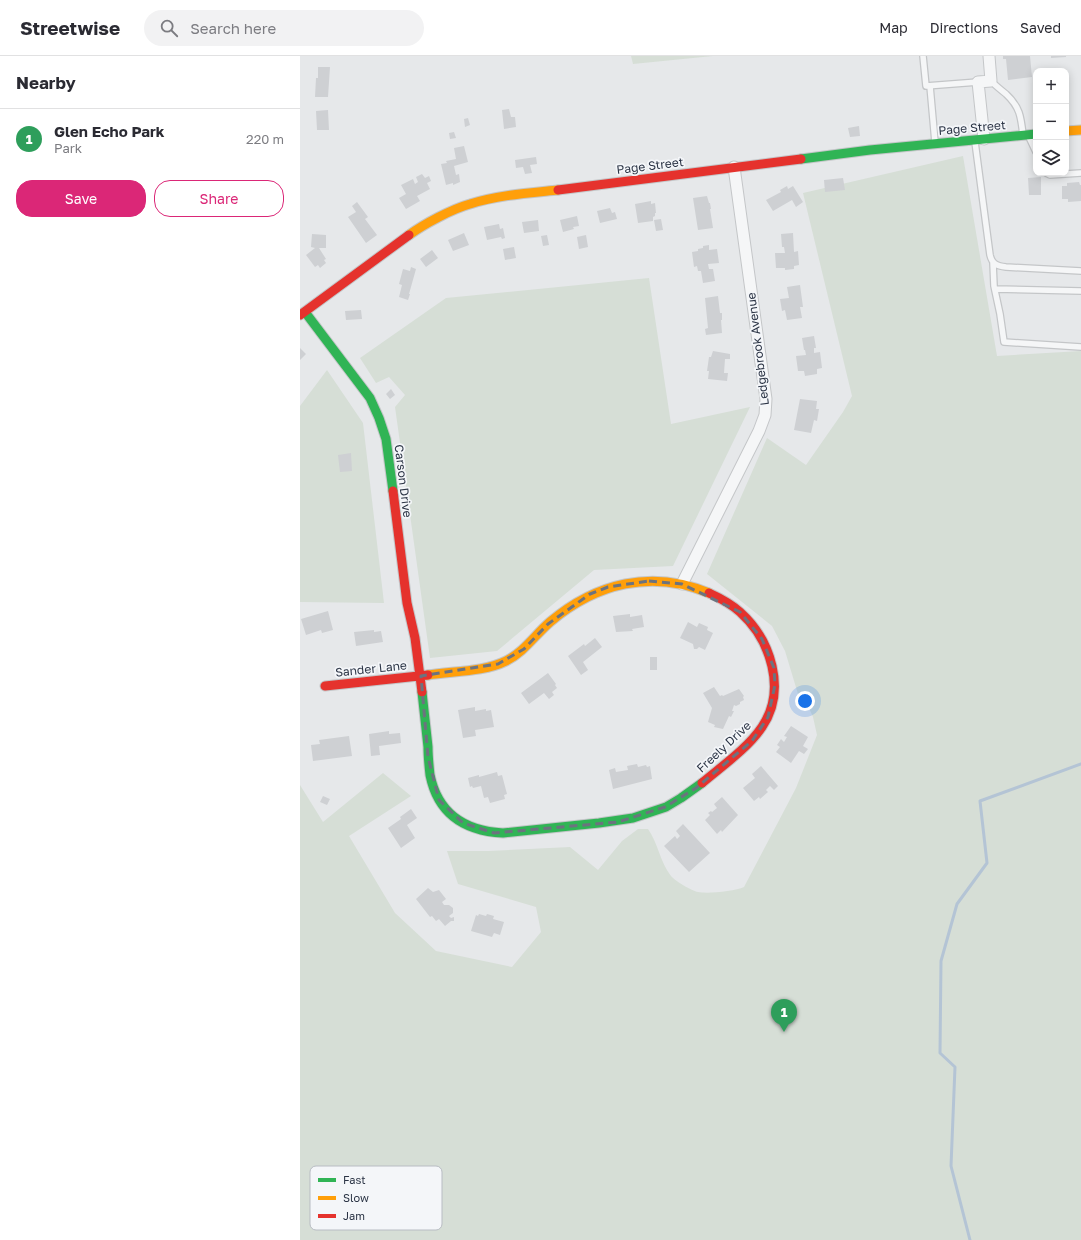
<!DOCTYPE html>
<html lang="en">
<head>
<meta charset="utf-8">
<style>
  :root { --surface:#fff; --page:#f2f2f3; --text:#2b2b33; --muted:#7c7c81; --line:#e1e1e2; --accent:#db2777 }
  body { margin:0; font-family:"Golos Text",sans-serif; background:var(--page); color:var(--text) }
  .controls { position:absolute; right:12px; top:12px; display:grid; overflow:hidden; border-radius:8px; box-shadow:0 2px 10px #0003 }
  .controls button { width:36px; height:36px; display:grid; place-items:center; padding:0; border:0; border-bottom:1px solid var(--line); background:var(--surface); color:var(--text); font:20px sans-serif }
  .you { position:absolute; left:505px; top:645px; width:14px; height:14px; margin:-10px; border:3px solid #fff; border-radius:50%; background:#1a73e8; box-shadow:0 0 0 6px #1a73e833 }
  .badge { display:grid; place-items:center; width:26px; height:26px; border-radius:50%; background:var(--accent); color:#fff; font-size:13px; font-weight:700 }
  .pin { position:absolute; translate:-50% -33px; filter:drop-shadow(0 1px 2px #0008) }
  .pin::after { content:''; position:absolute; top:21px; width:14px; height:12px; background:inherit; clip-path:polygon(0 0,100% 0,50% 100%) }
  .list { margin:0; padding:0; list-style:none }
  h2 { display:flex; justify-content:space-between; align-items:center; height:52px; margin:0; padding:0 16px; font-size:17px }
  h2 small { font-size:13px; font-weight:400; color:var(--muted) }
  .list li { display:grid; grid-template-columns:26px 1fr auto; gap:12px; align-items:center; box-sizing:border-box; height:60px; padding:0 16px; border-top:1px solid var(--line) }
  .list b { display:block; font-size:15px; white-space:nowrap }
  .list p { margin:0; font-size:13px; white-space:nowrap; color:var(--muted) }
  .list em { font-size:13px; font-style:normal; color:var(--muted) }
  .actions { display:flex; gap:8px; padding:12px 16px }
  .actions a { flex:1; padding:9px 0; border:1px solid var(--accent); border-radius:16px; text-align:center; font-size:14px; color:var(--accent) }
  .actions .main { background:var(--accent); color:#fff }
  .icon { flex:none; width:22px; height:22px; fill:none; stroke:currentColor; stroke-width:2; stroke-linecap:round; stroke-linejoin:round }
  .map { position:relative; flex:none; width:781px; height:1184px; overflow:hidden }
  header { display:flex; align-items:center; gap:24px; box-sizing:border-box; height:56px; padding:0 20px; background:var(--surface); border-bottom:1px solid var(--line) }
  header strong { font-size:19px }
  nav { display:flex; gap:22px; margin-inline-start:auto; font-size:14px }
  .search { width:280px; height:36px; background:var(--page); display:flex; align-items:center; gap:10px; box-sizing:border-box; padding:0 14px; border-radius:22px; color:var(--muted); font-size:15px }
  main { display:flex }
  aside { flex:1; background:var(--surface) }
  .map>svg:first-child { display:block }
</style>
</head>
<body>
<header>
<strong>Streetwise</strong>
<div class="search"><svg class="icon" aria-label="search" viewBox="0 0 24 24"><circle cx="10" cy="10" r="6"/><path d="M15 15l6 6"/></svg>Search here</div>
<nav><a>Map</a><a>Directions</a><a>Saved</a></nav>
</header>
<main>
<aside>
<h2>Nearby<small></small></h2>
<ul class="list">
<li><span class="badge" style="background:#2e9e5b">1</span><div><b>Glen Echo Park</b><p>Park</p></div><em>220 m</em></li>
</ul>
<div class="actions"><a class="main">Save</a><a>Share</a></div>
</aside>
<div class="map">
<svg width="781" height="1184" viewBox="0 0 781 1184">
  <rect width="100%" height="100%" fill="#e6e8ea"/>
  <path fill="#d6ded6" d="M 331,0 L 413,0 L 333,8 Z
    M 663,100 L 697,300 L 781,295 L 781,1184 L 0,1184 L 0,729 L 23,766 L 83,717 L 111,740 L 49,780 L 95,857 L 136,895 L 212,911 L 241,876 L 236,851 L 158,828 L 147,795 L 188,795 L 270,791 L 298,814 L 322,785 L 338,773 L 348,773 C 358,787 360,806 371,820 C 375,825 392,835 398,836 C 408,838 435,835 444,831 L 496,732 L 517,679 L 513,661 L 509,652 L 498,638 L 485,595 L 472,570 L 407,518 L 467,382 L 506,409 L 543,356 L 552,340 L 503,137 Z
    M 349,222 L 371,368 L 450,351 L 373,510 L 294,514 L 197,595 L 130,602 L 95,351 L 105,339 L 89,321 L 76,327 L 60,302 L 146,242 Z
    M 27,314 L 63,367 L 84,547 L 0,546 L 0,350 Z"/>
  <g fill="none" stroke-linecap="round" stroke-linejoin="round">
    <path stroke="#b4c4d5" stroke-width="3" d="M 670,1184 L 651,1110 L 655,1011 L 640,997 L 641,905 L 657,848 L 687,807 L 680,745 L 781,708"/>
  </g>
  <path fill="#ced0d3" d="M 703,0 L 730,0 L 732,21 L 708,24 L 706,3 L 703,3 Z
    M 751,0 L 766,0 L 766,1 L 751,2 Z
    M 18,11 L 30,11 L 28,41 L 15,41 L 16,22 L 18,22 Z
    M 209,53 L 211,61 L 215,61 L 216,71 L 204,73 L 202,54 Z
    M 28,54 L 29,74 L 17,74 L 16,55 Z
    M 168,62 L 170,69 L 165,71 L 164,63 Z
    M 559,70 L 560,80 L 550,81 L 548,72 Z
    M 154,76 L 156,82 L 150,83 L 149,77 Z
    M 164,90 L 168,106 L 154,110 L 156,119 L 159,118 L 160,126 L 153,129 L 153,127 L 146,129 L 141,108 L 147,107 L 146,105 L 156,103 L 154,92 Z
    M 236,101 L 237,108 L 230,109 L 232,117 L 225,118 L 223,111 L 216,112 L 215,104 Z
    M 122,118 L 125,122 L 129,120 L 131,125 L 127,127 L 130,133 L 117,140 L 120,145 L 106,153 L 99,142 L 106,138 L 101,129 L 113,123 L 115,128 L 118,126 L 116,121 Z
    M 741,121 L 741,139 L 729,139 L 728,122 Z
    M 543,122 L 545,134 L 525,136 L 524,124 Z
    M 779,126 L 780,129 L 781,129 L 781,145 L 768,146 L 768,143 L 762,143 L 762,130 L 767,130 L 767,127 Z
    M 487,130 L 488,133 L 493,130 L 503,146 L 496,151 L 492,144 L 473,155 L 466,144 L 481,136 L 480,134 Z
    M 407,140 L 409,147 L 410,147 L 411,153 L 410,153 L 413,172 L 398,174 L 393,142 Z
    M 351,145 L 351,148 L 355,147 L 356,157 L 355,157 L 355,160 L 353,161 L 353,165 L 338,167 L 335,148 Z
    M 57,146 L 68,161 L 65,163 L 77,179 L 66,187 L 48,161 L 56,156 L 52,150 Z
    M 310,152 L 312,157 L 315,156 L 317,163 L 300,167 L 297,155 Z
    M 277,160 L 279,170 L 273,171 L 274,173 L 263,176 L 260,164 Z
    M 361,163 L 363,174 L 356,175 L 354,164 Z
    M 238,164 L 239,175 L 224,177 L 222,166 Z
    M 199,168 L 200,173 L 203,172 L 205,182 L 202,183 L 201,181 L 187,184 L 184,171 Z
    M 164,177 L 169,189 L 153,195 L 148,184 Z
    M 493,177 L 494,196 L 498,195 L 499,209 L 494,210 L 494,213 L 485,214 L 485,212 L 476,212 L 475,197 L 485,197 L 484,191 L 482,191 L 481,178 Z
    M 12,178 L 26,179 L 26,192 L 19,192 L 26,203 L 24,204 L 26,207 L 20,212 L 18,209 L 15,211 L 6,199 L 15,192 L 11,191 Z
    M 247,179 L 249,189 L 243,190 L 241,180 Z
    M 286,179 L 288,191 L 279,193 L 277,181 Z
    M 409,189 L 409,194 L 417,193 L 419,207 L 408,208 L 409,213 L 413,213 L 415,225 L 403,227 L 401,215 L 398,215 L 397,210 L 394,211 L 392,196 L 398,195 L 398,193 L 403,192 L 403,190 Z
    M 214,191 L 216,202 L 205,204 L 203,193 Z
    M 132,194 L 138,202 L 126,211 L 120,203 Z
    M 111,211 L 116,213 L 109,238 L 110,238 L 108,244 L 99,241 L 102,229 L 99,228 L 103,213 L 110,215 Z
    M 500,229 L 503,251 L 500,251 L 502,262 L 487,264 L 485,254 L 482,255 L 480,243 L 489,242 L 487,231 Z
    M 418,240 L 420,257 L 422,257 L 422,264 L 421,264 L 422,277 L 406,279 L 405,273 L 408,272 L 405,242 Z
    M 61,254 L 62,263 L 46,264 L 45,255 Z
    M 514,280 L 516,292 L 514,292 L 514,297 L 520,296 L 522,312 L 517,313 L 517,318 L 505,320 L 504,315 L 498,315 L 496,300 L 506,299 L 505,294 L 504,294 L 502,282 Z
    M 0,292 L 6,298 L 0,304 Z
    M 413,295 L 430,298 L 430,303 L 425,303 L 424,317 L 428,317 L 427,325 L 408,323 L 409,315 L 407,315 L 409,301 L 411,301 Z
    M 91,333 L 95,339 L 90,343 L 86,338 Z
    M 500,343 L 517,345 L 516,353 L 519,353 L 517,365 L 514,364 L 511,377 L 494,374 Z
    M 51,397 L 52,415 L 40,416 L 38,399 Z
    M 28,555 L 33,574 L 22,577 L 21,574 L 6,579 L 1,563 Z
    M 330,558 L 330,561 L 342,559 L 344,571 L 332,573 L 333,575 L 316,576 L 313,560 Z
    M 388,566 L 397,571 L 399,567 L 408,571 L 407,574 L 413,577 L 405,594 L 399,591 L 397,593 L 394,593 L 393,588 L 380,582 Z
    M 74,574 L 74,576 L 81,575 L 83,586 L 56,590 L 54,576 Z
    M 295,582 L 302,591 L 283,606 L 288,614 L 281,619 L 268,600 L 284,588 L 285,590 Z
    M 350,601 L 357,601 L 357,614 L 350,614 Z
    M 248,617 L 256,628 L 255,629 L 257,632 L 252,636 L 254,639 L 249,643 L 244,637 L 229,648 L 221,637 Z
    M 414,631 L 420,640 L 422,639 L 423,640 L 439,633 L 444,640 L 443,641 L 444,644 L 440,646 L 440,648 L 436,650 L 434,649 L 432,655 L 434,655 L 431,661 L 429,660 L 423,673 L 414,671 L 415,669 L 408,666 L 412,652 L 403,637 Z
    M 175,651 L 175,655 L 186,653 L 186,655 L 191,654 L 194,671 L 175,674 L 176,680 L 163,682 L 158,654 Z
    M 491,670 L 508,681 L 503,690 L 508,693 L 504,698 L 499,695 L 491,707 L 476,696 L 480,691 L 477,689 L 481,683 L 484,686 L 487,681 L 484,680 Z
    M 89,675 L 89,678 L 100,677 L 101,687 L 79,690 L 80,699 L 71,700 L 69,678 Z
    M 49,680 L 52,700 L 13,705 L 11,689 L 20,688 L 19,684 Z
    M 337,708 L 338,711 L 346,709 L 347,711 L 350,710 L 352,723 L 313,733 L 309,714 L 315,712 L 316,716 L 328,714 L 327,710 Z
    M 461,710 L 478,730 L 474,734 L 470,730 L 466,734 L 468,736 L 460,743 L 459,741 L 454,745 L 443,732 L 455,722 L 452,718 Z
    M 197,716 L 198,720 L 202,719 L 207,738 L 204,739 L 205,743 L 190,747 L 188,741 L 184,742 L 181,730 L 173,732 L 172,730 L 170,731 L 168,722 L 179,719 L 179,721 Z
    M 23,740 L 30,743 L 27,749 L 20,746 Z
    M 422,741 L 438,759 L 422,776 L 421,774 L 417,778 L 405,764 L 410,759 L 408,757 L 411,755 L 412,756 L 417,752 L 414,748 Z
    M 111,753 L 117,762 L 107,769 L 115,782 L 101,792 L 88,772 L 101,763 L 100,761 Z
    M 383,768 L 410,797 L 389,816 L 364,790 L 375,780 L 377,783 L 380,780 L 376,775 Z
    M 128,832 L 133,836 L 139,834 L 146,843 L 142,846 L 144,849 L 149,849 L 153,852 L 153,857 L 149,860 L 151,862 L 154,861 L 154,865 L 151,865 L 145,870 L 139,863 L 136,865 L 132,860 L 130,861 L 116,843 Z
    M 179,858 L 186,860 L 187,858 L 194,860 L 193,863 L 204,866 L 200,879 L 194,877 L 192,881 L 171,875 L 176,859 L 178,860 Z"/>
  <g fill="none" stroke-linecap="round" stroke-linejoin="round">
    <g stroke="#c4c6c8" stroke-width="8">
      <path id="lane" d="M 623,0 L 626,30 L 678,26
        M 691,25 C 696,30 701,34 706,38 C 720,51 721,61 723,79
        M 630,30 L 635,86
        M 729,81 L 736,96
        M 675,86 L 690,199 C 692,208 697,210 706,211 L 781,215
        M 746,117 L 750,119 L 781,117
        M 693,207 L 694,230 L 700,258 L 704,286 L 781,291
        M 695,233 L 781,235"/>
    </g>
    <g stroke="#c4c6c8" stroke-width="13">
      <path id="street" d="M 684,83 L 678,26 L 691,25 L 689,0
        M 382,528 L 459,375 L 465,359 L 466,343 L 434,111"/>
    </g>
    <g stroke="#c4c6c8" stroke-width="11">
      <path id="fast" d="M 501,103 L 570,94 L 736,78
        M 5,256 L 70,342 L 79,362 L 86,383 L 93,435
        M 122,636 C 124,654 126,673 128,691 C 128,700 129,710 130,719 C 138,758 165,775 203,777 L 299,767 L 333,762 L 366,751 L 381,742 L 402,727"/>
    </g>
    <g stroke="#c4c6c8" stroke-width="11">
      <path id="slow" d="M 766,75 L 781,74
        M 109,179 C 124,168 152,153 170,148 C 198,139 229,137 258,134
        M 128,619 C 153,615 184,616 206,605 C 224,596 235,579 250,566 C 296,527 352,513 409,537"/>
    </g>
    <g stroke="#c4c6c8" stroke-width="11">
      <path id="jam" d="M 258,134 L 501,103
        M 0,259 L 109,179
        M 93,435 L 107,547 L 115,582 L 122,636
        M 25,630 L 128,619
        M 402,727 C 422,710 447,693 462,671 C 487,634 471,584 440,556 C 431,548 420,542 409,537"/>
    </g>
    <use href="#lane" stroke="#f5f6f7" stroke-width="5.5"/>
    <use href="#street" stroke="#f5f6f7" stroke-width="11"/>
    <use href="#fast" stroke="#30b455" stroke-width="9"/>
    <use href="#slow" stroke="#ff9f0a" stroke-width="9"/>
    <use href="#jam" stroke="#e5322d" stroke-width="9"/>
  </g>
  <path fill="none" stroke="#6c737f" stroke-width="3" stroke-dasharray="8 5" stroke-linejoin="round" d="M 349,525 L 382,528 L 440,556 L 462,583 L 474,612 L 475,629 L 468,661 L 452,685 L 396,732 L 365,751 L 318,766 L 194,777 L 163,767 L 139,744 L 128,701 L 121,620 L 198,608 L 224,593 L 248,568 L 290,538 L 308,531 Z"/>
  <g text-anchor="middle" stroke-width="3.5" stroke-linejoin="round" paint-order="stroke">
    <g font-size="12" fill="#2b3445" stroke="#f4f6f9">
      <text transform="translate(672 72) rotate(-5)" y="4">Page Street</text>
      <text transform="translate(350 110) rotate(-7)" y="4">Page Street</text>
      <text transform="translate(458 293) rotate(-97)" y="4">Ledgebrook Avenue</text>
      <text transform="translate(103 425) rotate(83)" y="4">Carson Drive</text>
      <text transform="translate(71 613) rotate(-6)" y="4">Sander Lane</text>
      <text transform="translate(424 691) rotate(-43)" y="4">Freely Drive</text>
    </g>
  </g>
  <rect x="10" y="1110" width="132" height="64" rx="6" fill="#f4f6f9" stroke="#b8bcc3" stroke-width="1"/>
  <rect x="18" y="1122" width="18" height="4" fill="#30b455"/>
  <rect x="18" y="1140" width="18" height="4" fill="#ff9f0a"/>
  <rect x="18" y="1158" width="18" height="4" fill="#e5322d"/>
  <g font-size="11" fill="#2b3445">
    <text x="43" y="1128">Fast</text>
    <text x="43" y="1146">Slow</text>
    <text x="43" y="1164">Jam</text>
  </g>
</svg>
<div class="controls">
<button>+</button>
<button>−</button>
<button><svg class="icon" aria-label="layers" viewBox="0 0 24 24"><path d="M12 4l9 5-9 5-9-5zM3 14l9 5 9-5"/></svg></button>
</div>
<div class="you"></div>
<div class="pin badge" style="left:484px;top:976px;background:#2e9e5b">1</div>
</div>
</main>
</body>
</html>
